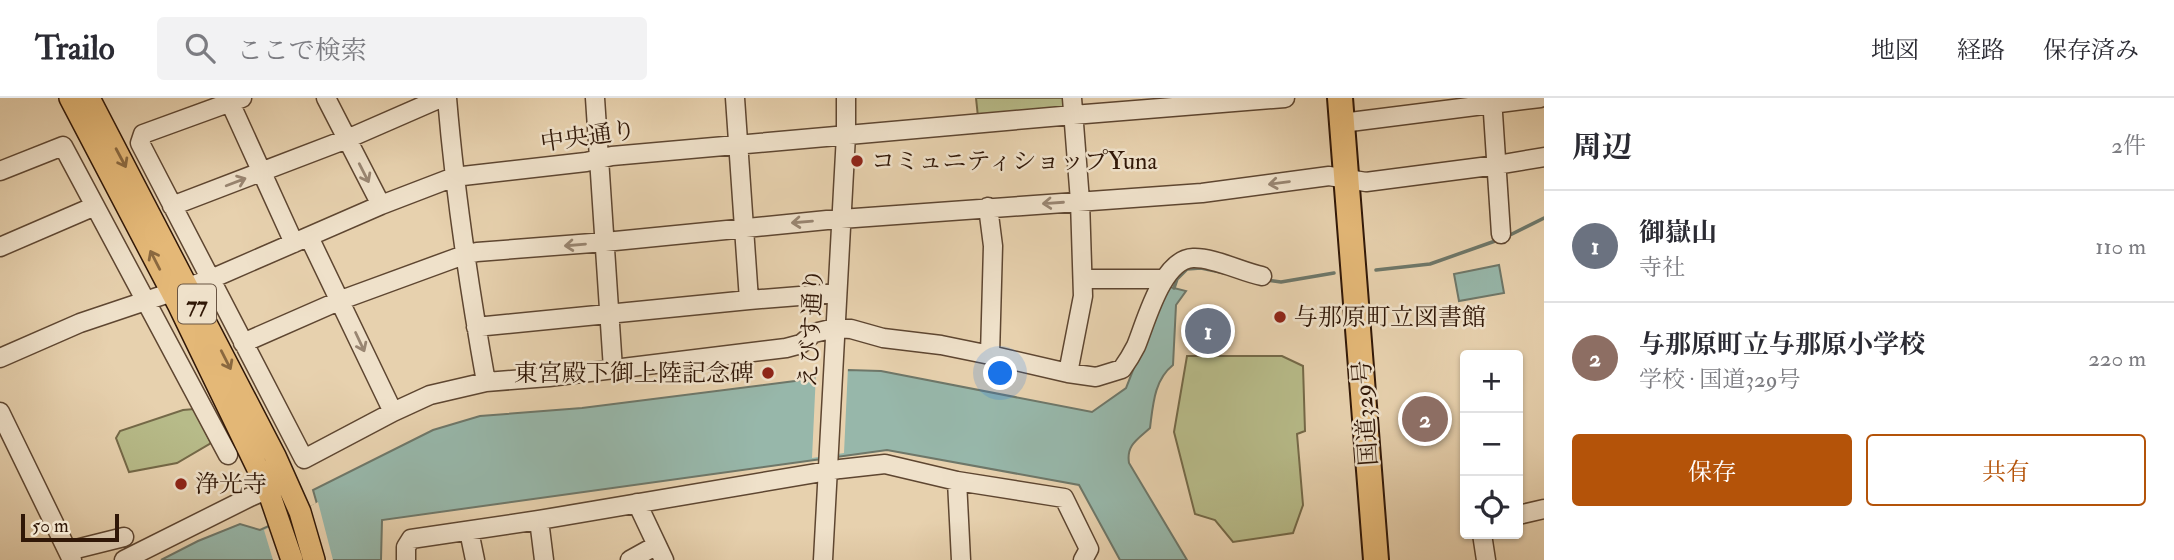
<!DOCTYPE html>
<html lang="ja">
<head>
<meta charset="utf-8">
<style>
  :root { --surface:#fff; --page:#f2f2f3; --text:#2b2b33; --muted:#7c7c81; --line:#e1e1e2; --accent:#b45309 }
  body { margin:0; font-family:"IM FELL Double Pica","Noto Serif JP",serif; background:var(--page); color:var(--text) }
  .controls { position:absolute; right:21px; bottom:21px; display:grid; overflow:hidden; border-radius:7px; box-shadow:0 2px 5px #0004 }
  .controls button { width:63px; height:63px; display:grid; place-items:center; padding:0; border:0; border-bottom:2px solid var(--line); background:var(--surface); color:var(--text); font:35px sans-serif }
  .scale { position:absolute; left:21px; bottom:18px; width:98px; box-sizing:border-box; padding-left:7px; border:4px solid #301707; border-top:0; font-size:19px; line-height:24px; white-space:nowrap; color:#301707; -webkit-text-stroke:5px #efe1ca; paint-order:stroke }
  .you { position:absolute; left:1001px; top:276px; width:24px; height:24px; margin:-18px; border:5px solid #fff; border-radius:50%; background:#1a73e8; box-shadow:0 0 0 10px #1a73e833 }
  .badge { display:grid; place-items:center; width:46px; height:46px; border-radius:50%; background:var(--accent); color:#fff; font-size:23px; font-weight:700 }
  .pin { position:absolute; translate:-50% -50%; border:4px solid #fff; box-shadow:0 2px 7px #0006 }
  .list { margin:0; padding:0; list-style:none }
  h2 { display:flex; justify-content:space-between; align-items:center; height:91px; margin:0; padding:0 28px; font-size:30px }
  h2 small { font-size:23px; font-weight:400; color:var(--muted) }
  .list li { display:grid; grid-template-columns:46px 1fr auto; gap:21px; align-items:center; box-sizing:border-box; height:112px; padding:0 28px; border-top:2px solid var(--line) }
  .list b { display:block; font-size:26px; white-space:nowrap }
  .list p { margin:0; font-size:23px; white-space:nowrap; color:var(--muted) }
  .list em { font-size:23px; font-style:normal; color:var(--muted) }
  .actions { display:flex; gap:14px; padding:21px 28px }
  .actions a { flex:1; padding:16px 0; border:2px solid var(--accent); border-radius:7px; text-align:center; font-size:24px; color:var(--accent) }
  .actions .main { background:var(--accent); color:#fff }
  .icon { flex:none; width:38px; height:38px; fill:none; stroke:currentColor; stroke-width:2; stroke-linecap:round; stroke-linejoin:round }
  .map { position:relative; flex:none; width:1544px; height:462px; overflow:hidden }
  header { display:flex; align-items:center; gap:42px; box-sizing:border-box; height:98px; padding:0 35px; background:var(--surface); border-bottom:2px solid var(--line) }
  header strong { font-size:33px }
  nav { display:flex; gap:38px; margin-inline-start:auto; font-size:24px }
  .search { width:490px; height:63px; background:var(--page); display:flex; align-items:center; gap:18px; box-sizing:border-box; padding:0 24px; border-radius:7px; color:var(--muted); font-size:26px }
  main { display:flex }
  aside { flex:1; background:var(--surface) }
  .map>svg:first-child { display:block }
</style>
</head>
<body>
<header>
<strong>Trailo</strong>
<div class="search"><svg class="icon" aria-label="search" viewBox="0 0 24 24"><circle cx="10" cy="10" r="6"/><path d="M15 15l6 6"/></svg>ここで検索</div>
<nav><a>地図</a><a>経路</a><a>保存済み</a></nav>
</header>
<main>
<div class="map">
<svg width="1544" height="462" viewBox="0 0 1544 462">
  <rect width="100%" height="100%" fill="#e7d1ae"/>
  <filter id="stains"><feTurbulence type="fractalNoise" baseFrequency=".00286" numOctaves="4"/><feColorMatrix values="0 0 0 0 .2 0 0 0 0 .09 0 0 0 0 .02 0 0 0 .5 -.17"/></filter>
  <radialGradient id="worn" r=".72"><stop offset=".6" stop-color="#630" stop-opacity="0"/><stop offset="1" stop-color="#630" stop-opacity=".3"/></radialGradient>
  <path fill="#b7bb89" stroke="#746948" stroke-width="2" d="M 976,0 L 1066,0 L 1066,10 L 978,19 Z
    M 1187,258 L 1282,258 L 1303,268 L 1305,333 L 1297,336 L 1303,407 L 1293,435 L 1233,444 L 1215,422 L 1195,416 L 1174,334 Z
    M 194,311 L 211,345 L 177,365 L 129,374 L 116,340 L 120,333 L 183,312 Z"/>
  <path fill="#97b7aa" stroke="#6e7769" stroke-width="2" d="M 1499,167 L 1504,195 L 1459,203 L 1454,176 Z
    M 1166,188 L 1186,193 L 1176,207 L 1173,267 C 1154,282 1153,307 1150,330 C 1138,341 1126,347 1129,365 L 1187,462 L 1120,462 L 1079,387 L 887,352 L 382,422 L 381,462 L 161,462 L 198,443 L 240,426 L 260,432 L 317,406 L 313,392 L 433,332 L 480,318 L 582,310 L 795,283 L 848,272 L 881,273 L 1092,314 L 1126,290 Z"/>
  <path fill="#e7d1ae" d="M 848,269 L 844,355 L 812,360 L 816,275 Z
    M 318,404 L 333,462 L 273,462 L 264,432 Z"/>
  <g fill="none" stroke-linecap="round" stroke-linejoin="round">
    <path stroke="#6e7769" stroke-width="3.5" d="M 1508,138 L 1544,120
      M 1376,172 L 1430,166 L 1498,142
      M 1267,182 L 1281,184 L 1334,175
      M 1174,190 L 1177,181 L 1187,171 L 1201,170 L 1225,175"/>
    <g stroke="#5e4631" stroke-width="21">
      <path id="minor" d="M 228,0 L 294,145
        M 242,0 L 143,36 L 140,45 L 304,361 L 393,314 L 430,297 L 486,284 L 549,279 L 786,250 L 801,246 L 814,235 L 835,230 L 851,231 L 883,240 L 941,247 L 990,257 L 1068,275 L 1096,279 L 1122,271 C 1127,264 1132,256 1136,248 C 1146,224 1162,161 1193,160 C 1213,159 1242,174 1262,178
        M 326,0 L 381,107
        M 447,0 C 455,96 469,189 486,284
        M 595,0 L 613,271
        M 735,0 L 749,202
        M 1492,0 L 1501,136
        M 1342,25 L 1540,0
        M 0,73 L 63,48 L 228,357
        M 172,108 L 347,41 L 441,0
        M 988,109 L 993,148 L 990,257
        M 309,139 L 393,314
        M 0,149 L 95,108
        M 1083,181 L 1164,181
        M 476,229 L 749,202 L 837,195
        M 243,245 L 341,202 L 464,157 L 477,154 L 605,144 L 827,122 L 1202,95 L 1329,78 L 1366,84 L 1497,67 L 1544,59
        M 0,260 L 80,225 L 211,181 L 381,107 L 454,79 L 586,64 L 612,58 L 1073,17 L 1285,0
        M 1068,275 L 1083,198 L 1080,103 L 1072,0
        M 0,314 L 72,462
        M 957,383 L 961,462
        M 637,405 L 664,462
        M 1518,417 L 1544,411
        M 539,422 L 544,462
        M 469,433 L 475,462
        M 1482,436 L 1486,462
        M 68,453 L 124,439
        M 124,462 L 250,399 L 278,387
        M 406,462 L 406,449 L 411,441 L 539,422 L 840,371 L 885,366 L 957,383 L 1064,400 L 1089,451 L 1083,462
        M 630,462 L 657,447
        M 823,462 L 846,37 L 846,0"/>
    </g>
    <g stroke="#301707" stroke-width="24">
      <path id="major" d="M 70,0 L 179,208 L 256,367 L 268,392 L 292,462
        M 89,0 L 275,358 L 300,414 L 314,462"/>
    </g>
    <g stroke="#301707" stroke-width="28">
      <path id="highway" d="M 1340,0 L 1376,462"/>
    </g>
    <use href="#minor" stroke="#efe1ca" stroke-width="18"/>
    <use href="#major" stroke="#e4b877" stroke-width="21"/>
    <use href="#highway" stroke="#e4b877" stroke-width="24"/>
  </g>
  <defs><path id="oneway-shaft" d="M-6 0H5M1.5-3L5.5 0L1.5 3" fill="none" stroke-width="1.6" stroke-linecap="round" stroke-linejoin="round" transform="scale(1.75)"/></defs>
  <g stroke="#8a683f">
    <use href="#oneway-shaft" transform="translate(121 60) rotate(62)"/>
    <use href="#oneway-shaft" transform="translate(155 162) rotate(-117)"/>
    <use href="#oneway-shaft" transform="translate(226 262) rotate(63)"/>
  </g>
  <g stroke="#998672">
    <use href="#oneway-shaft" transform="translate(364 75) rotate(63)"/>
    <use href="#oneway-shaft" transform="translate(236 84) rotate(-21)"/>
    <use href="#oneway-shaft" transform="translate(1279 85) rotate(172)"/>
    <use href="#oneway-shaft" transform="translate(1053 105) rotate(176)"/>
    <use href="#oneway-shaft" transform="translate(802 124) rotate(175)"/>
    <use href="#oneway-shaft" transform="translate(575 147) rotate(175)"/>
    <use href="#oneway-shaft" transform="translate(360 244) rotate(65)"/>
  </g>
  <g fill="#8f2418" stroke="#efe1ca" stroke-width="2.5">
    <circle cx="857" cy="63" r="7"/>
    <circle cx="1280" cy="219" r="7"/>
    <circle cx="768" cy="275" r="7"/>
    <circle cx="181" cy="386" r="7"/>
  </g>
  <g text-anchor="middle" stroke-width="5" stroke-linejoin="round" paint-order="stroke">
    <rect fill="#efe1ca" stroke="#695442" stroke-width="2" x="178" y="186.5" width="38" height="39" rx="5"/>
    <g font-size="23" font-weight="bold" fill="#301707">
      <text x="197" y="214">77</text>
    </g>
    <g font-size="24" fill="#301707" stroke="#efe1ca">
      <text transform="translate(588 38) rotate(-8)" y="8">中央通り</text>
      <text transform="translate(811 230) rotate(-87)" y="8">えびす通り</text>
      <text transform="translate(1365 315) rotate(-94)" y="8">国道329号</text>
    </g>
    <g font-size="24" fill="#301707" stroke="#efe1ca" text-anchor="start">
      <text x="871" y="71">コミュニティショップYuna</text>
      <text x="1294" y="227">与那原町立図書館</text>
      <text x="754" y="283" text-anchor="end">東宮殿下御上陸記念碑</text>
      <text x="195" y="394">浄光寺</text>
    </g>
  </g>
  <rect width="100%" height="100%" filter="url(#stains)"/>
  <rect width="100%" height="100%" fill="url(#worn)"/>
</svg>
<div class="controls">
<button>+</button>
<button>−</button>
<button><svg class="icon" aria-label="locate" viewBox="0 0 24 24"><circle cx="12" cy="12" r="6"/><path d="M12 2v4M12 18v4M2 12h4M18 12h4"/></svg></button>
</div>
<div class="scale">50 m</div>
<div class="you"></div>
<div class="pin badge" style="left:1208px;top:233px;background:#6b7280">1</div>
<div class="pin badge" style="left:1425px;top:321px;background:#8d6e63">2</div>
</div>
<aside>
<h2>周辺<small>2件</small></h2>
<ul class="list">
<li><span class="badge" style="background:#6b7280">1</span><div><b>御嶽山</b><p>寺社</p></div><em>110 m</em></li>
<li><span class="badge" style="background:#8d6e63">2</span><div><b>与那原町立与那原小学校</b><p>学校 · 国道329号</p></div><em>220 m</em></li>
</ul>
<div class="actions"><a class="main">保存</a><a>共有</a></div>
</aside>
</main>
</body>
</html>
